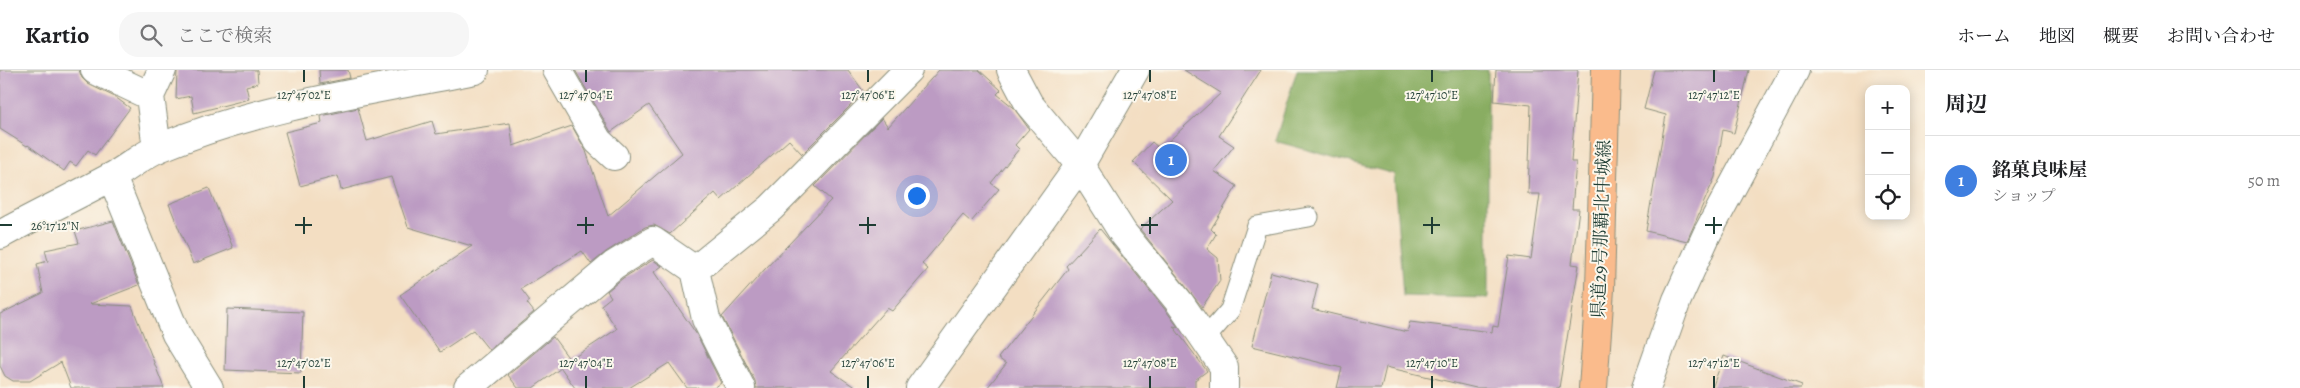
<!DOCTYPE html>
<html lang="ja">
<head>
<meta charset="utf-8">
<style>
  :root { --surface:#fff; --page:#f6f6f6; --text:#202124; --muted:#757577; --line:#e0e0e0; --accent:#1f6fb2 }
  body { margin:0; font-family:Alegreya,"Noto Serif JP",serif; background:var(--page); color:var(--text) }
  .controls { position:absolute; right:15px; top:15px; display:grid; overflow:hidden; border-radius:10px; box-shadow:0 2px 12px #0003 }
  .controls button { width:45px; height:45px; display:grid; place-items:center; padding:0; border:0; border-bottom:1px solid var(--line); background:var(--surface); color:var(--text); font:25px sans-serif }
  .you { position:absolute; left:916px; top:125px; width:18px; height:18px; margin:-12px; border:4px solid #fff; border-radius:50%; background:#1a73e8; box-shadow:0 0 0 8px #1a73e833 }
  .badge { display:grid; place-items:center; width:32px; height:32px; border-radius:50%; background:var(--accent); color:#fff; font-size:16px; font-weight:700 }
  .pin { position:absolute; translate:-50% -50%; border:2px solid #fff; box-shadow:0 1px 5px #0006 }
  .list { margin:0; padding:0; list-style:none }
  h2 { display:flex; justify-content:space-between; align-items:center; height:65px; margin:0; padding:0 20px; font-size:21px }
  h2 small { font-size:16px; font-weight:400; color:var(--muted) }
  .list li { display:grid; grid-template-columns:32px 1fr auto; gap:15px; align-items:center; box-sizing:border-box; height:90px; padding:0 20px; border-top:1px solid var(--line) }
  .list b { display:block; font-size:19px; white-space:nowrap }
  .list p { margin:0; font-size:16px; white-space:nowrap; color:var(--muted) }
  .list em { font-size:16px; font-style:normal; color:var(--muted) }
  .icon { flex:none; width:28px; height:28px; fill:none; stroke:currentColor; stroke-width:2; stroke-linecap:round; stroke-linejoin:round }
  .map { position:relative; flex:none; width:1925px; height:318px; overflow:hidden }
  header { display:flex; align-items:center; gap:30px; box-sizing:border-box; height:70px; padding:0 25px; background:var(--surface); border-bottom:1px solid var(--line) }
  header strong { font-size:24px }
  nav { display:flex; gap:28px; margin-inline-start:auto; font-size:18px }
  .search { width:350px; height:45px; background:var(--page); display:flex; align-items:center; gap:12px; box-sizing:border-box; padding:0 18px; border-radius:20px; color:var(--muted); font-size:19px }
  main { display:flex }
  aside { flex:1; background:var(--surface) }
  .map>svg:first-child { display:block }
</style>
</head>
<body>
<header>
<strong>Kartio</strong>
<div class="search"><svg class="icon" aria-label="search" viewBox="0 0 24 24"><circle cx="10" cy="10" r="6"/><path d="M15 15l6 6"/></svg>ここで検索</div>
<nav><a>ホーム</a><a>地図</a><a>概要</a><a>お問い合わせ</a></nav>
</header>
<main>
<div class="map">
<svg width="1925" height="318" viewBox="0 0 1925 318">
  <rect width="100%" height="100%" fill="#fbf7ec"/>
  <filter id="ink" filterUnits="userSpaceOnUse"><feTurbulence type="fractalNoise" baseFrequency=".02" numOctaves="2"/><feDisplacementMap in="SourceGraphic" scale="10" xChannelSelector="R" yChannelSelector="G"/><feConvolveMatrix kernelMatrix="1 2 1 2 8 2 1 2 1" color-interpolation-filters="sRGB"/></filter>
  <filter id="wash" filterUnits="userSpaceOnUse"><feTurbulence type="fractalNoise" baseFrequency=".0096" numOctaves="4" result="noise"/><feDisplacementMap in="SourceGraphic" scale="20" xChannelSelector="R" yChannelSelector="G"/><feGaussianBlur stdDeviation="1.12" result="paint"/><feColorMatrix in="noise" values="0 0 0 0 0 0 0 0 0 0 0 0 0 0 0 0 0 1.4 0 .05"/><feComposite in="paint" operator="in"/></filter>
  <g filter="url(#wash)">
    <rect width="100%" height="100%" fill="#f3dec2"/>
    <path fill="#89ad62" stroke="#54754b" d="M 1297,0 L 1488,0 L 1488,228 L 1403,226 L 1394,104 L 1275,71 Z"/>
    <g id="blocks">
      <path fill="#bc9bc3" d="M 0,0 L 79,0 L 82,8 L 88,14 L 115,27 L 130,38 L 95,85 L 88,80 L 76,96 L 70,92 L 64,101 L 28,75 L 27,76 L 0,59 Z
        M 177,0 L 257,0 L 258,13 L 246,16 L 249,29 L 194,43 L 191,26 L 176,29 Z
        M 319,0 L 348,0 L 350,8 L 320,14 Z
        M 575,0 L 848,0 L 864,22 L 802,84 L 789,70 L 721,130 L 715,123 L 670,164 L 654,155 L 645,157 L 606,182 L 591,194 L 582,181 L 521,219 L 530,231 L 527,233 L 534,242 L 489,280 L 473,260 L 440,282 L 400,225 L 472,176 L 408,157 L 391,107 L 341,120 L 338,106 L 300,116 L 285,62 L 322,53 L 321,46 L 358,38 L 367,71 L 432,51 L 436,64 L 510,53 L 513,76 L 572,56 L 586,81 L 608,146 L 682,83 L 649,35 L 611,62 Z
        M 939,0 L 979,0 L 1001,20 L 997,24 L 1013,37 L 1029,59 L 1015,75 L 1019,79 L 991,113 L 999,119 L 971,152 L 963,145 L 922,194 L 928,199 L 892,241 L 887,238 L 831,301 L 856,318 L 756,318 L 755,311 L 722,247 L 765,199 L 831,130 L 815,116 L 882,48 L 888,57 Z
        M 1184,0 L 1261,0 L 1219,66 L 1234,76 L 1214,101 L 1237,116 L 1211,159 L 1216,164 L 1207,179 L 1218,188 L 1220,211 L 1202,237 L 1140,159 L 1172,130 L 1133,92 L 1152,72 L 1160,79 L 1221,23 Z
        M 1496,0 L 1578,0 L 1571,92 L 1576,92 L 1572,139 L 1579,139 L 1572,194 L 1579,195 L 1559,318 L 1476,318 L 1386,297 L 1381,318 L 1337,318 L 1342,298 L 1252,276 L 1271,202 L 1318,214 L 1312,239 L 1407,262 L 1410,252 L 1492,262 L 1493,256 L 1498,257 L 1509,186 L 1531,189 L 1540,124 L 1528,124 L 1531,35 L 1494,31 Z
        M 1654,0 L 1749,0 L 1734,63 L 1723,60 L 1715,107 L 1687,171 L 1646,161 L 1666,45 L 1644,39 Z
        M 209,118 L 233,178 L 193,194 L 169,134 Z
        M 113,151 L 139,215 L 90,234 L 132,236 L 164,318 L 71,318 L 61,292 L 30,311 L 13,311 L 5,306 L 0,296 L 0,244 L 43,223 L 37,194 L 48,191 L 45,180 L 79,173 L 75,161 Z
        M 1100,159 L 1167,242 L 1178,257 L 1173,256 L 1207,301 L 1195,310 L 1195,318 L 987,318 L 1006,294 L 998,288 L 1068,199 L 1066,196 Z
        M 653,190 L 662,196 L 654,202 L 697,265 L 721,313 L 714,318 L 687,318 L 669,293 L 629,318 L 575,318 L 561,298 L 533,318 L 518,318 L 508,305 L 553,267 L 570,290 L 617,259 L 601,235 L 611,227 L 607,221 L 623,208 Z
        M 227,239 L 303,242 L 301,303 L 225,300 Z
        M 1724,286 L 1802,315 L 1801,318 L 1712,318 Z"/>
    </g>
  </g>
  <g filter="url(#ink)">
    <use href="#blocks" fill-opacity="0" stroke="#898e7b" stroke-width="1"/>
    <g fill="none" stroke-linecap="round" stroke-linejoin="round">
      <g stroke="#898e7b" stroke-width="21">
        <path id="service" d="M 1204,270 L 1230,240 L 1257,156 L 1309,147"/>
      </g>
      <g stroke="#898e7b" stroke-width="30">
        <path id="minor" d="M 95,0 L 150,26
          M 557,0 L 598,71 L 614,86
          M 1011,0 L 1029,34 L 1080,95 L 1123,163 L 1180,233 L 1224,297 L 1224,318
          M 157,79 L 150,26 L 162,0
          M 112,107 L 176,264 L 209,318
          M 0,165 C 36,145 74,127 111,107 C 127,99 142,85 159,78 C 259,36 369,21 475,0
          M 695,200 L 706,249 L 741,318
          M 468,318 L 614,195 L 653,171 L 695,200 L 771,138 L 908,0
          M 1646,318 L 1677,230 L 1707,164 L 1795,0"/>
      </g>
      <g stroke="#898e7b" stroke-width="30">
        <path id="tertiary" d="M 920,318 L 1080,95 L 1135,0"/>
      </g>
      <g stroke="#898e7b" stroke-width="30">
        <path id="primary" d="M 1593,318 L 1600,219 L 1606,0"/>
      </g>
      <use href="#service" stroke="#fff" stroke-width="19"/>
      <use href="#minor" stroke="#fff" stroke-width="28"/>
      <use href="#tertiary" stroke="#fff" stroke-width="28"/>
      <use href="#primary" stroke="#fabb8c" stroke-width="28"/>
    </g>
  </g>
  <path fill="none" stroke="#1f3d34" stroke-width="2" d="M 304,0 L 304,12M 586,0 L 586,12M 868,0 L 868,12M 1150,0 L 1150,12M 1432,0 L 1432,12M 1714,0 L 1714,12M 304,147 L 304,164M 586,147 L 586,164M 868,147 L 868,164M 1150,147 L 1150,164M 1432,147 L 1432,164M 1714,147 L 1714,164M 0,155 L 12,155M 295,155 L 312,155M 577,155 L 594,155M 859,155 L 876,155M 1141,155 L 1158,155M 1423,155 L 1440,155M 1705,155 L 1722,155M 304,306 L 304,318M 586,306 L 586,318M 868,306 L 868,318M 1150,306 L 1150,318M 1432,306 L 1432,318M 1714,306 L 1714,318"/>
  <g text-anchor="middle" stroke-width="4" stroke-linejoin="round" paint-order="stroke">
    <g font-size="18" fill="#1f3d34" stroke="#fbf7ec">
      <text transform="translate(1601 159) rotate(-88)" y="6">県道29号那覇北中城線</text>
    </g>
  </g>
  <g font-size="12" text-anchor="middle" fill="#1f3d34" stroke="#fbf7ec" stroke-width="4" stroke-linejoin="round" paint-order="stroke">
    <text x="304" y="29">127°47'02"E</text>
    <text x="586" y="29">127°47'04"E</text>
    <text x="868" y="29">127°47'06"E</text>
    <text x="1150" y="29">127°47'08"E</text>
    <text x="1432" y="29">127°47'10"E</text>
    <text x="1714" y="29">127°47'12"E</text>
    <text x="55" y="160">26°17'12"N</text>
    <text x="304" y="297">127°47'02"E</text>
    <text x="586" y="297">127°47'04"E</text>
    <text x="868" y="297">127°47'06"E</text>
    <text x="1150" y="297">127°47'08"E</text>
    <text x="1432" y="297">127°47'10"E</text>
    <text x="1714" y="297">127°47'12"E</text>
  </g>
</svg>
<div class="controls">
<button>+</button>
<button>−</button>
<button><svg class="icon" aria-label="locate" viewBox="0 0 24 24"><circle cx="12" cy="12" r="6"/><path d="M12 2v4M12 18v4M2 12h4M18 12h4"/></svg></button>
</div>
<div class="you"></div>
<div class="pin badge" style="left:1171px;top:90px;background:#3f7fe0">1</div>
</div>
<aside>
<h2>周辺<small></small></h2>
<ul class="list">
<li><span class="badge" style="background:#3f7fe0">1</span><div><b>銘菓良味屋</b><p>ショップ</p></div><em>50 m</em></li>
</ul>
</aside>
</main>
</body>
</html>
